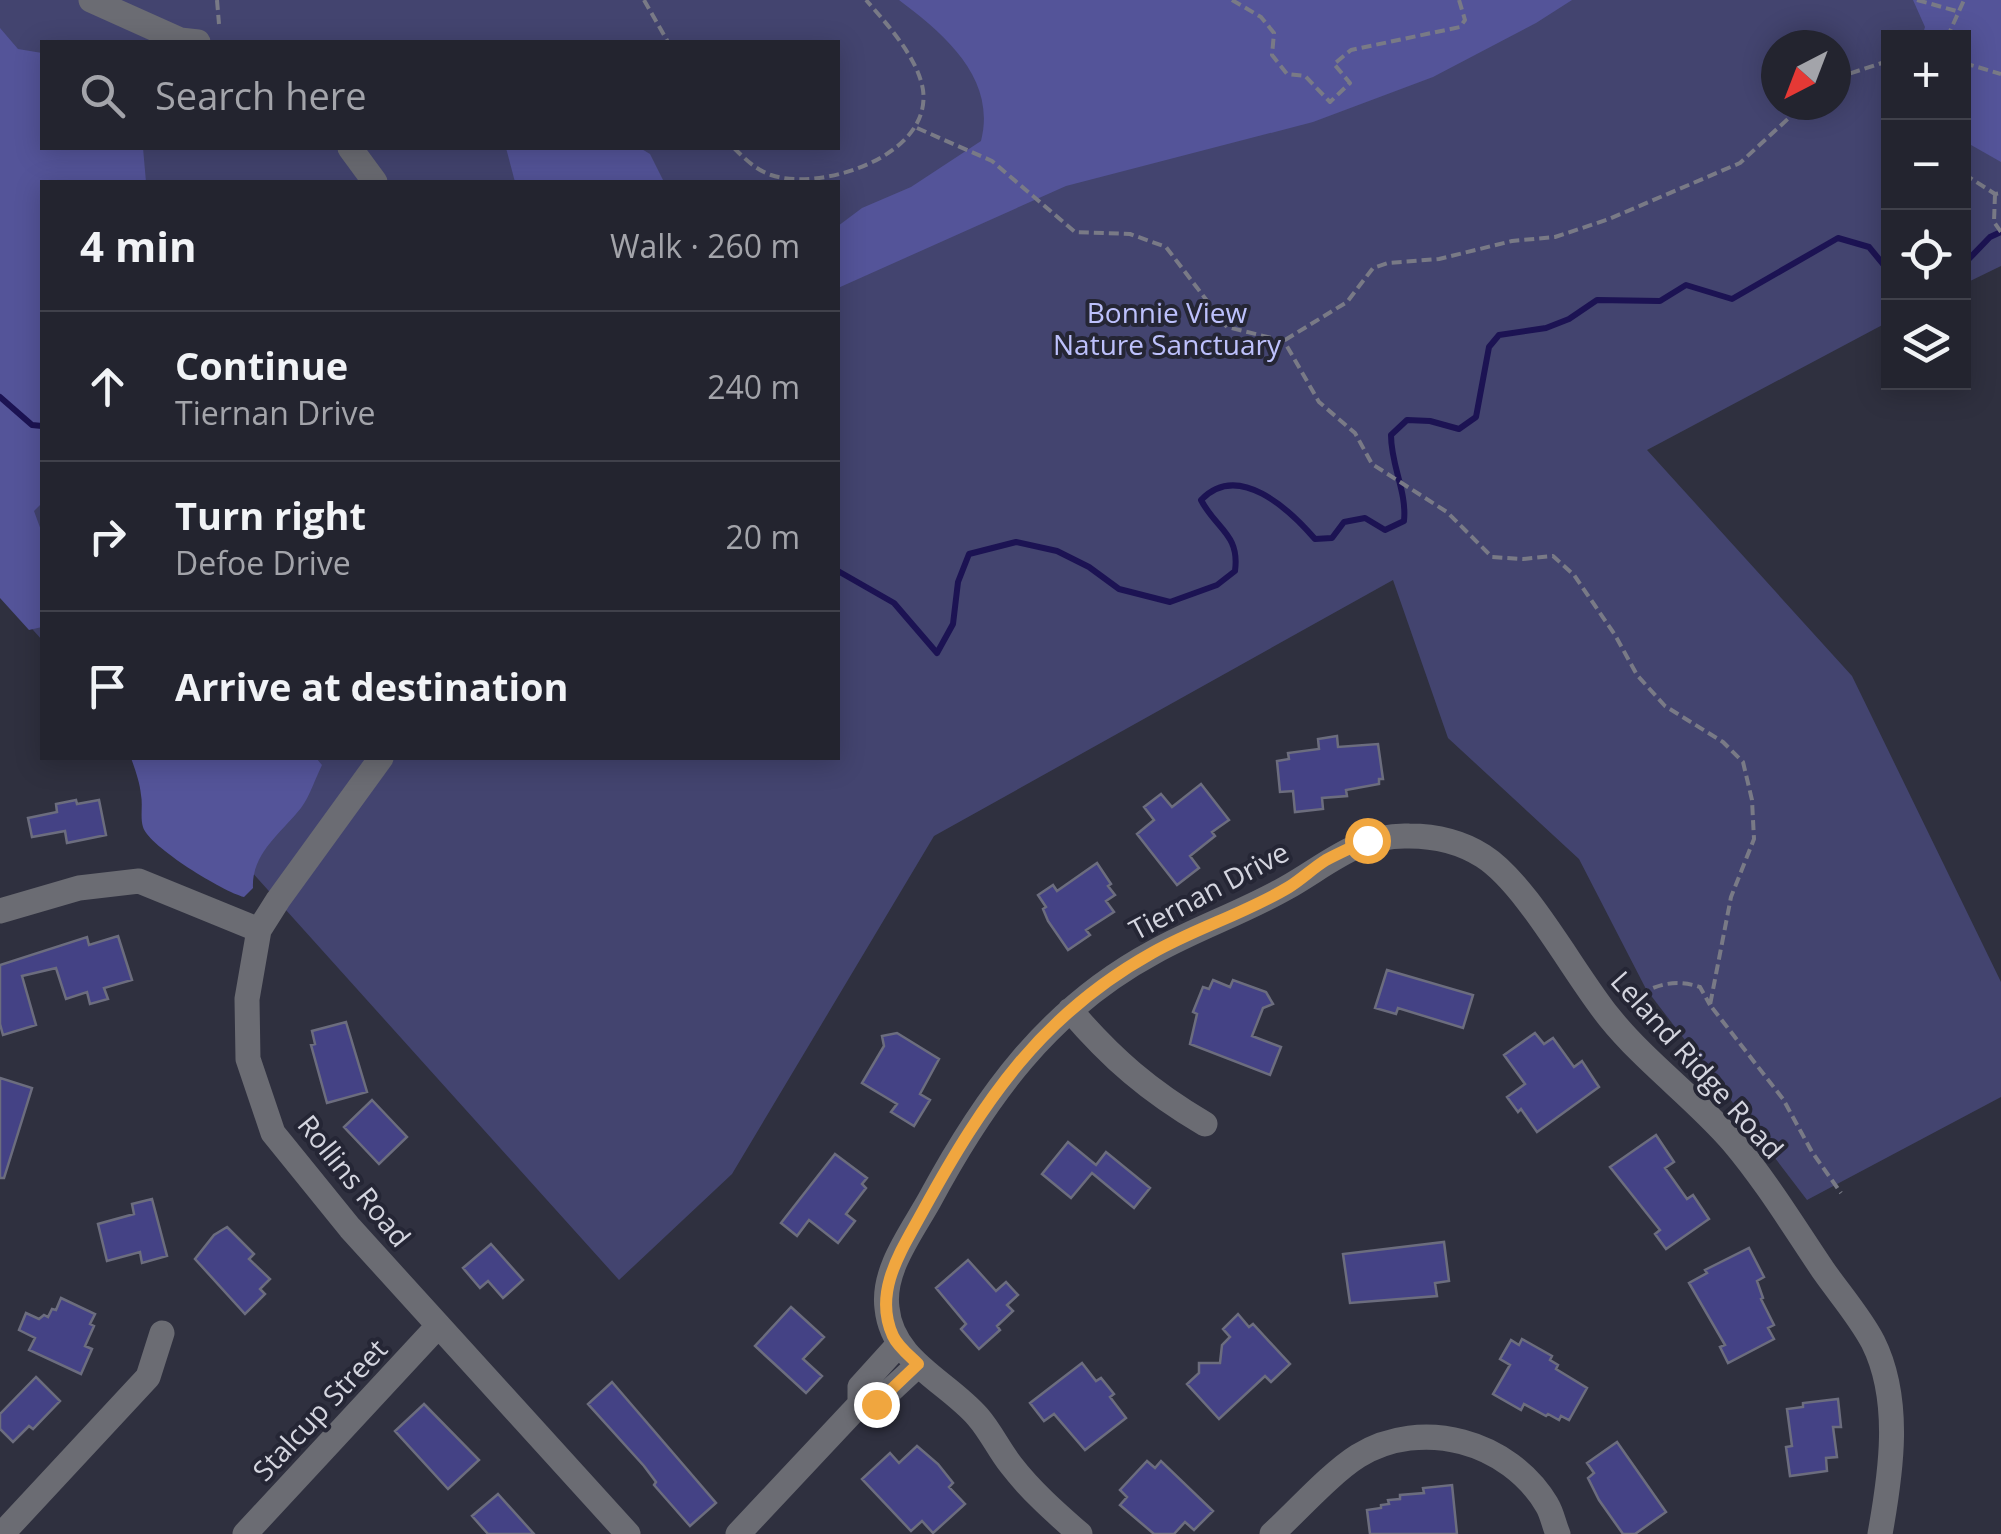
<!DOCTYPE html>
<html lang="en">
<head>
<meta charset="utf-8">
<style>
  :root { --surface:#23242f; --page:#2b2c37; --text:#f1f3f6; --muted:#a3a4aa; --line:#40414b }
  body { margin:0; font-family:"Open Sans",sans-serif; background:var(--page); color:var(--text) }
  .controls { position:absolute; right:30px; top:30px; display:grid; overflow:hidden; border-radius:0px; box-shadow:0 5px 25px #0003 }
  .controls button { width:90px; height:90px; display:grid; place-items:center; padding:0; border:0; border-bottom:2px solid var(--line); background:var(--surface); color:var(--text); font:50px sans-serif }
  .compass { position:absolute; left:1761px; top:30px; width:90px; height:90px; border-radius:50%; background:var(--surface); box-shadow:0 5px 25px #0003; rotate:222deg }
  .stop { position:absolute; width:30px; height:30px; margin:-22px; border:8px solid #f0a63f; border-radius:50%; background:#fff }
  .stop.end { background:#f0a63f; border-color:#fff; box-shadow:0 2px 10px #0008 }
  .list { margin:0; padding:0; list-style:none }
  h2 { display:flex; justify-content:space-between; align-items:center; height:130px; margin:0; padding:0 40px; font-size:42px }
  h2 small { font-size:32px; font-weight:400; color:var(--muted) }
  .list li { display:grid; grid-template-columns:65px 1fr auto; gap:30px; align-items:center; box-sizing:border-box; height:150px; padding:0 40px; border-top:2px solid var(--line) }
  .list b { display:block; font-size:38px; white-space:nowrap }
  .list p { margin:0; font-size:32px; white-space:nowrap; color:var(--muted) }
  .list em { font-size:32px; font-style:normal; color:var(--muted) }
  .icon { flex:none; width:55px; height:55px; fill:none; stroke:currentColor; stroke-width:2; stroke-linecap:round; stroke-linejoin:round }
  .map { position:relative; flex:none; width:2001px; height:1534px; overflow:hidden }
  .search { position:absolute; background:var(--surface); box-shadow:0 5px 25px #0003; left:40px; top:40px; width:800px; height:110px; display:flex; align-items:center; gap:25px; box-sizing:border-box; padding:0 35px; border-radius:0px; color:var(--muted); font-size:38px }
  .panel { position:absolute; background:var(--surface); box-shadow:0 5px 25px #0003; left:40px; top:180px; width:800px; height:580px; border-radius:0px }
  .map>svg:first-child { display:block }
</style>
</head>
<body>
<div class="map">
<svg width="2001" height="1534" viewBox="0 0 2001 1534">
  <rect width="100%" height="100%" fill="#2f303f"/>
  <path fill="#43446f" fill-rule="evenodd" d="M 0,0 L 2001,0 L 2001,266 L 1964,284 L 1964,38 L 1888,38 L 1888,322 L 1647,450 L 1852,676 L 2001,982 L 2001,1097 L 1807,1200 L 1646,989 L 1579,859 L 1448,738 L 1393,580 L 934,836 L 732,1174 L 619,1280 L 149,758 L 838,758 L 838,182 L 42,182 L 42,640 L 0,593 ZM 42,42 L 838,42 L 838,148 L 42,148 ZM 1776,45 L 1836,45 L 1836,105 L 1776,105 Z"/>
  <path fill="#545499" d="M 899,0 L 1572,0 L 1536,23 L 1433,77 L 1313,122 L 1066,186 L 838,288 L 838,226 L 862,208 L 911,187 L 981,141 C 997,78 944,34 899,0 Z
    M 1913,0 L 2001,0 L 2001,162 L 1964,141 L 1964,38 L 1922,37 L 1925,27 Z
    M 0,28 L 18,49 L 42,53 L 42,148 L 143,148 L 146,182 L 42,182 L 42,503 L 34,511 L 42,533 L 42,627 L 29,630 L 0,598 Z
    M 506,148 L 640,148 L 650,154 L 664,182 L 515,182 Z
    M 131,758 L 316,758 L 322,765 C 315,779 310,796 301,808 C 282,832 251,854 253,888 L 244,897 C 224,892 149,847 143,827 C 140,817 143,805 141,795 C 140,783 135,769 131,758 Z"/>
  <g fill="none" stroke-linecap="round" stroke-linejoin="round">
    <path stroke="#1c1353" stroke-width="6" d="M 1964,264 L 1990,237 L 2001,232
      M 0,397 L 32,425 L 42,426
      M 838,571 L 894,603 L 937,653 L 953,624 L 958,582 L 969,554 L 1016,542 L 1057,551 L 1089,567 L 1119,589 L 1170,602 L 1217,585 L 1235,571 C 1240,534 1216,529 1201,500 C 1238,461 1289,509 1315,539 L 1332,538 L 1344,522 L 1365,518 L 1385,530 L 1404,521 C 1407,491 1391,466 1391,435 L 1407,420 L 1430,421 L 1459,429 L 1476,417 L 1489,347 L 1499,335 L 1546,328 L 1569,319 L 1597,300 L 1660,301 L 1686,285 L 1732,299 L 1838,238 L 1869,247 L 1888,270"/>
  </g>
  <path fill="#444285" stroke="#6c6d7e" stroke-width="2.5" d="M 1337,736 L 1338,747 L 1378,744 L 1383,779 L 1379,779 L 1379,784 L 1346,790 L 1347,796 L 1322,798 L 1323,809 L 1295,812 L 1293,791 L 1280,792 L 1277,761 L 1289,759 L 1288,753 L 1319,749 L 1318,739 Z
    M 1201,784 L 1229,820 L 1212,832 L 1215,836 L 1190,856 L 1199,868 L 1177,885 L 1137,834 L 1154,820 L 1144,807 L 1161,794 L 1172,807 Z
    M 76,800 L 77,804 L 99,800 L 106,835 L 67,843 L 65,831 L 32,837 L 28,818 L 57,812 L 56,804 Z
    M 1097,863 L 1111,884 L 1108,886 L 1115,895 L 1106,901 L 1114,912 L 1086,930 L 1090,935 L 1068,950 L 1048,921 L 1043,909 L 1046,907 L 1038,895 L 1053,885 L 1057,891 Z
    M 118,936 L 132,980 L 104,988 L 108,999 L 90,1004 L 87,992 L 66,999 L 56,968 L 22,976 L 36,1025 L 3,1035 L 0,1024 L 0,965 L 87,937 L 89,945 Z
    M 1387,970 L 1473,995 L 1463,1028 L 1398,1008 L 1396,1014 L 1375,1008 Z
    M 1213,980 L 1230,987 L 1233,980 L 1266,992 L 1273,1004 L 1263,1008 L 1252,1036 L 1281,1047 L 1270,1075 L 1190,1044 L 1197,1014 L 1193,1012 L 1203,987 L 1209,989 Z
    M 346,1022 L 367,1092 L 327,1103 L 311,1045 L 315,1044 L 312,1031 Z
    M 897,1033 L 939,1059 L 920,1094 L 930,1100 L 914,1126 L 891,1112 L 897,1104 L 862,1083 L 884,1046 L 882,1036 Z
    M 1535,1033 L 1544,1044 L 1553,1038 L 1574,1067 L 1582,1061 L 1599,1087 L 1537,1132 L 1521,1109 L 1518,1112 L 1507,1097 L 1525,1084 L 1504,1055 Z
    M 0,1078 L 32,1088 L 4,1178 L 0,1178 Z
    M 372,1100 L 407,1137 L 379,1164 L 344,1127 Z
    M 1656,1135 L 1674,1162 L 1665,1168 L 1687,1199 L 1693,1195 L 1709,1219 L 1666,1249 L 1655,1234 L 1660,1230 L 1610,1167 Z
    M 1068,1142 L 1096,1165 L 1106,1152 L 1150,1188 L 1134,1208 L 1092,1173 L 1071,1198 L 1042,1174 Z
    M 835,1154 L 867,1178 L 862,1184 L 866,1188 L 846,1214 L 855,1221 L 838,1243 L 809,1220 L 797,1236 L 781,1223 Z
    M 152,1199 L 167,1256 L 142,1263 L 140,1252 L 107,1261 L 98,1224 L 134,1214 L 132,1204 Z
    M 227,1227 L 254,1254 L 249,1259 L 270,1279 L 260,1289 L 265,1294 L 245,1314 L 195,1259 L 214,1235 Z
    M 1444,1242 L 1449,1281 L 1435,1283 L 1437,1296 L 1350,1303 L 1343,1254 Z
    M 491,1244 L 523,1280 L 503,1298 L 488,1281 L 480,1288 L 463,1268 Z
    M 1749,1248 L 1764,1277 L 1757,1281 L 1763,1298 L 1761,1299 L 1774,1325 L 1768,1328 L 1774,1339 L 1728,1363 L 1720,1347 L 1725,1345 L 1689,1283 L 1707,1273 L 1705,1270 Z
    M 968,1260 L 996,1291 L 1006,1282 L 1018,1295 L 1007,1305 L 1013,1311 L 997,1326 L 1000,1330 L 979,1349 L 961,1329 L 966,1324 L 936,1288 Z
    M 61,1298 L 95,1314 L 90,1324 L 94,1326 L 85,1346 L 92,1349 L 81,1374 L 29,1350 L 35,1338 L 19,1330 L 26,1313 L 39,1319 L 44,1315 L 48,1317 L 52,1309 L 56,1310 Z
    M 791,1307 L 824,1337 L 803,1359 L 822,1376 L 806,1393 L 755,1346 Z
    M 1238,1314 L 1249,1327 L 1253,1324 L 1290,1364 L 1271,1382 L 1265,1376 L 1219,1419 L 1187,1384 L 1199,1373 L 1199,1363 L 1220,1363 L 1222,1345 L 1230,1337 L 1223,1329 Z
    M 1522,1339 L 1552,1356 L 1550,1360 L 1558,1365 L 1556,1369 L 1587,1388 L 1569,1420 L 1561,1416 L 1559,1420 L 1548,1414 L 1546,1416 L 1524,1404 L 1521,1410 L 1493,1394 L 1510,1365 L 1500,1359 L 1511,1340 L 1519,1345 Z
    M 1082,1363 L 1096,1381 L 1101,1378 L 1114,1394 L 1110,1397 L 1126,1418 L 1085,1450 L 1054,1414 L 1044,1421 L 1030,1403 Z
    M 36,1377 L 60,1401 L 33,1429 L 29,1426 L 13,1442 L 0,1429 L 0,1414 Z
    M 612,1382 L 716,1503 L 690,1526 L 654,1485 L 656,1482 L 644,1466 L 588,1404 Z
    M 1838,1399 L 1841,1427 L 1833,1427 L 1837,1457 L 1826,1458 L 1827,1471 L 1790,1476 L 1786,1447 L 1792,1446 L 1787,1409 L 1803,1407 L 1803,1403 Z
    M 424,1404 L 479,1460 L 448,1489 L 395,1431 Z
    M 1617,1442 L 1666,1512 L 1635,1534 L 1623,1534 L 1599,1500 L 1588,1478 L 1594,1473 L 1587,1463 Z
    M 917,1446 L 938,1464 L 953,1483 L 949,1487 L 965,1504 L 933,1533 L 922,1521 L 911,1531 L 862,1479 L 890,1453 L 899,1463 Z
    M 1147,1461 L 1155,1468 L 1161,1461 L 1213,1511 L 1194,1530 L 1185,1522 L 1174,1534 L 1154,1534 L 1120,1505 L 1127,1497 L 1120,1490 Z
    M 1452,1485 L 1457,1534 L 1370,1534 L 1367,1510 L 1381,1508 L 1381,1505 L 1389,1504 L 1388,1500 L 1400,1499 L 1400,1495 L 1424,1493 L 1423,1488 Z
    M 498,1494 L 534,1534 L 488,1534 L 472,1516 Z"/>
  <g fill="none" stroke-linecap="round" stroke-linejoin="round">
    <path stroke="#797a86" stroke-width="4" stroke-dasharray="10 5" stroke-linecap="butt" d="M 217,0 L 219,24
      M 644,0 L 668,42
      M 1232,0 L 1261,17 L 1274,33 L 1272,55 L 1287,74 L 1305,76 L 1330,102 L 1350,83 L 1334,64 L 1351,50 L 1460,27 L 1465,20 L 1459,0
      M 1917,0 L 1960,12
      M 1947,38 L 1964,0
      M 1964,63 L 2001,74
      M 1836,78 L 1888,61
      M 917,128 L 992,161 L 1075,232 L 1130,234 L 1166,247 L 1227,327 L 1284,341 L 1319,402 L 1355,433 L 1372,464 L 1447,512 L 1492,557 L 1523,559 L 1553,556 L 1574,575 L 1615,635 L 1637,675 L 1665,706 L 1723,742 L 1743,762 L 1752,800 L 1754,839 L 1731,897 L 1710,1005 L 1783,1099 L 1812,1152 L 1841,1193
      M 734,148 C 744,158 756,170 771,175 C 821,192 932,156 923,90 C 918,58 887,24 866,0
      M 1964,174 L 1995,194 L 2001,193
      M 1995,194 L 1994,222 L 2001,232
      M 1285,340 L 1347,302 L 1373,268 L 1388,263 L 1439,259 L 1512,241 L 1555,237 L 1609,219 L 1740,163 L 1803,105
      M 1628,1004 C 1650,985 1673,978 1700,987 L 1710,1005"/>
    <path stroke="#6b6c73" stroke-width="25" d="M 91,0 L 180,40 L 198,42
      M 350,148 L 375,182
      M 381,758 L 278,900 L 259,930 L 247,999 L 248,1059 L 273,1133 L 350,1228 L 628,1534
      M 0,911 L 79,888 L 139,881 L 259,930
      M 1070,1010 C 1112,1059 1149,1091 1205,1124
      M 860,1404 L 876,1404 L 918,1365
      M 2,1534 L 148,1377 L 162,1333
      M 245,1534 L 438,1326
      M 738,1534 L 860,1404 L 860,1387 L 899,1344
      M 1080,1534 C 1056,1513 1031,1491 1011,1465 C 999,1450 991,1432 978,1417 C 947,1381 892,1361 887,1308 C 882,1271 911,1233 929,1201 C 985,1097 1048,1009 1154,952 C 1197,928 1244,912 1286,888 C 1327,865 1359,834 1409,836 C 1435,836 1461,842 1483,856 C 1527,884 1574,974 1609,1017 C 1646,1063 1695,1098 1733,1142 C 1766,1181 1794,1227 1823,1270 C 1839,1293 1860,1317 1873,1342 C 1902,1400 1891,1473 1880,1534
      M 1272,1534 C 1297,1511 1331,1473 1358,1456 C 1422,1417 1509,1441 1547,1505 C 1552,1513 1554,1525 1558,1534"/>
  </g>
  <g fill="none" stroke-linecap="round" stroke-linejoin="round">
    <path stroke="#f0a63f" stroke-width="12" d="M 876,1404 L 918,1364 C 910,1356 898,1347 893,1336 C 872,1291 903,1248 924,1209 C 984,1100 1041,1015 1152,953 C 1196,928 1246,913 1289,887 C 1302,879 1313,868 1326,860 C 1339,853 1353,847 1367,840"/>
  </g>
  <g text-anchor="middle" stroke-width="8" stroke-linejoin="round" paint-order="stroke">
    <g font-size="28" fill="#bdc1fc" stroke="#252635">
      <text x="1167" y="323">Bonnie View<tspan x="1167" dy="32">Nature Sanctuary</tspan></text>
    </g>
    <g font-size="28" fill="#d4d5df" stroke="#252635">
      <text transform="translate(1209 891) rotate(-28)" y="10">Tiernan Drive</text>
      <text transform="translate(1697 1065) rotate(48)" y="10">Leland Ridge Road</text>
      <text transform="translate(354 1181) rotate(51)" y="10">Rollins Road</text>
      <text transform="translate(320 1410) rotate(-47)" y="10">Stalcup Street</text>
    </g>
  </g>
</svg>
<div class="controls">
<button>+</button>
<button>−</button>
<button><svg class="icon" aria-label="locate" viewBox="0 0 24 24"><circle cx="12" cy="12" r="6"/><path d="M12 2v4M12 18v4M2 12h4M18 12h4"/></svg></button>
<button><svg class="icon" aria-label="layers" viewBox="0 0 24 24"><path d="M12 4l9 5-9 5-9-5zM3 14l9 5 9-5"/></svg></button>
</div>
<svg class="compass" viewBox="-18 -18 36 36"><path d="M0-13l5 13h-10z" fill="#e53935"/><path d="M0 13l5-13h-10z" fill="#a3a4aa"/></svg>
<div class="stop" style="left:1367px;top:840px"></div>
<div class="stop end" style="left:876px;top:1404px"></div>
<div class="search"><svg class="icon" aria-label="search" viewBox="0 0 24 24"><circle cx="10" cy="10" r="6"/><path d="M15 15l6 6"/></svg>Search here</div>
<section class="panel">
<h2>4 min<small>Walk · 260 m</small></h2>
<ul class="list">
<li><svg class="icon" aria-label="ahead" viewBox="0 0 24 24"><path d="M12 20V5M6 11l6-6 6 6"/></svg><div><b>Continue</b><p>Tiernan Drive</p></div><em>240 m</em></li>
<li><svg class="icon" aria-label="right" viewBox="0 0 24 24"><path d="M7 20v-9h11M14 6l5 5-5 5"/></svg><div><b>Turn right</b><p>Defoe Drive</p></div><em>20 m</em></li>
<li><svg class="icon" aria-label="arrive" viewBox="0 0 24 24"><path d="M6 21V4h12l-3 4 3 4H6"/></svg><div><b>Arrive at destination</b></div></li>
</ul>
</section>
</div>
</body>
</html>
